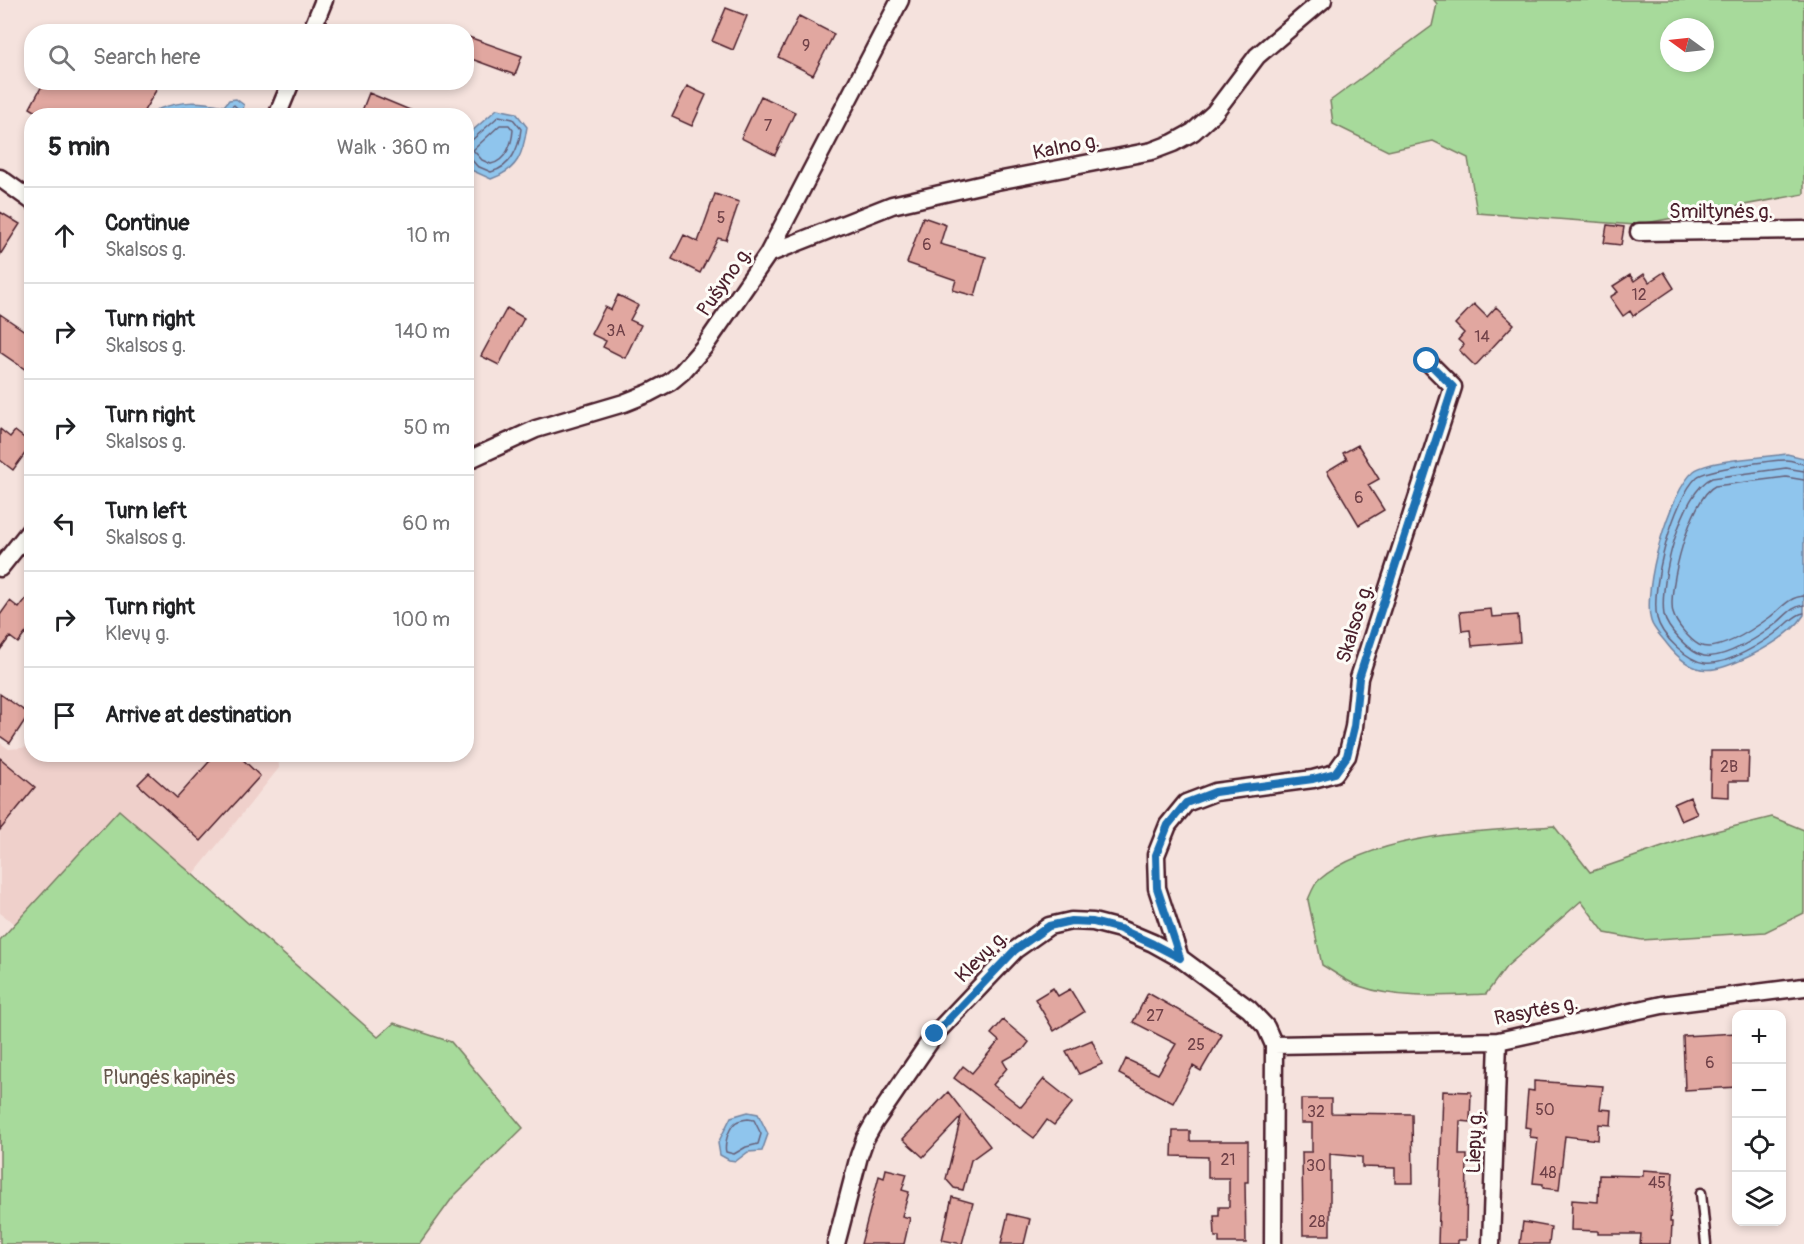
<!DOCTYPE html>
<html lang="en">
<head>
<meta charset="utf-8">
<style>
  :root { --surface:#fff; --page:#f2f2f2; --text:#202124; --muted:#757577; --line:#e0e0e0 }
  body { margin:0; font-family:Pangolin,sans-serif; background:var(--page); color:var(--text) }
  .controls { position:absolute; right:18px; bottom:18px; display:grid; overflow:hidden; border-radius:12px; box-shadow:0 3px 9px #0003 }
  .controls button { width:54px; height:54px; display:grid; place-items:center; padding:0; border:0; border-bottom:2px solid var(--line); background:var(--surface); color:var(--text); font:30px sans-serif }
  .compass { position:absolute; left:1660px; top:18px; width:54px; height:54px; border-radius:50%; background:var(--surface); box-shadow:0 3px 9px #0003; rotate:285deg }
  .stop { position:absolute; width:18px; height:18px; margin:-14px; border:4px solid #1f6fb2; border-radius:50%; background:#fff }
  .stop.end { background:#1f6fb2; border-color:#fff; box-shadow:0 2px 6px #0008 }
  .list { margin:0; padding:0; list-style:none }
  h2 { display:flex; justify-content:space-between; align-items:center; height:78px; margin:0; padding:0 24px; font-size:26px }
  h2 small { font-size:20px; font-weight:400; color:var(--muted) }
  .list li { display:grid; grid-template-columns:39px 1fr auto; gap:18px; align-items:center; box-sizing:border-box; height:96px; padding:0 24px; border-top:2px solid var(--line) }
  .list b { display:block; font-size:22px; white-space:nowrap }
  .list p { margin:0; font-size:20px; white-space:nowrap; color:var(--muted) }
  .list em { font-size:20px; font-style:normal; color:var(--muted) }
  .icon { flex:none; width:33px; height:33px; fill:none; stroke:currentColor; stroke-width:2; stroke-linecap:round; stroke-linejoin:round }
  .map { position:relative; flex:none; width:1804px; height:1244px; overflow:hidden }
  .search { position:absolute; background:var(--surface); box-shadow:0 3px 9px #0003; left:24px; top:24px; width:450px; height:66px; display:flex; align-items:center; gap:15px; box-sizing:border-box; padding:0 21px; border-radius:24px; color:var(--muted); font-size:22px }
  .panel { position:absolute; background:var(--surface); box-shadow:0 3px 9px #0003; left:24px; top:108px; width:450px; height:654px; border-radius:24px }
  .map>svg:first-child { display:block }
</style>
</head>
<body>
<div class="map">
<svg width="1804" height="1244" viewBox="0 0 1804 1244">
  <rect width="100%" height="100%" fill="#f5e2dd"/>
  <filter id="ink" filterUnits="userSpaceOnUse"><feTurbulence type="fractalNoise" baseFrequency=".0167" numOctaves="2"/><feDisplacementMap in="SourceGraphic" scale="12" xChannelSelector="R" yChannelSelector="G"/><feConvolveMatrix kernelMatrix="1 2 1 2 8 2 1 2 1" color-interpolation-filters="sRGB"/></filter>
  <g filter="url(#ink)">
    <path fill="#efd0cb" d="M 0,743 L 9,749 L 31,747 L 32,754 L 278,755 L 279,768 L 193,875 L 119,810 L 15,924 L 0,913 Z"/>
    <path fill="#a7da9b" stroke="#787c63" stroke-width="1.5" fill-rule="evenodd" d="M 1434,0 L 1804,0 L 1804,194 L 1635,225 L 1477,213 L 1468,158 L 1433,141 L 1388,151 L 1333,124 L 1330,101 L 1432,26 L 1437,4 ZM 1669,27 L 1705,27 L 1705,63 L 1669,63 Z
      M 119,810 L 378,1037 L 394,1023 L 451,1042 L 523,1128 L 453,1197 L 419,1244 L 0,1244 L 0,940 Z
      M 1772,817 L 1804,830 L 1804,913 L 1765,932 L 1642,940 L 1605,933 L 1581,901 L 1506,967 L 1486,994 C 1444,996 1399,1000 1359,986 C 1347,982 1334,972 1322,965 L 1308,900 C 1311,893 1314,884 1319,880 C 1374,833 1484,831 1554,826 L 1590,872 L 1688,838 Z"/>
    <path fill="#8fc5ed" stroke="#73839f" stroke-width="1.5" d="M 236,99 L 244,105 L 242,115 L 154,115 L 156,110 C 180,100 200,101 224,106 L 229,100 Z
      M 497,109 L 516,113 L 527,127 C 523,154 518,170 491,179 L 471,170 L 467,160 L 467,150 L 470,133 Z
      M 1787,454 L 1804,458 L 1804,615 C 1793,633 1768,647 1750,656 C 1714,673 1694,679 1667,644 C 1662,637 1653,629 1651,621 C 1642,590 1669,492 1694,471 C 1708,460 1767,457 1787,454 Z
      M 748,1112 L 758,1114 L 768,1134 L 762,1151 L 748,1152 L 736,1161 L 729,1160 L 720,1155 L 718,1143 L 731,1117 Z"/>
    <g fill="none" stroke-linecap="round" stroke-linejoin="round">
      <path stroke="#666179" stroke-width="1.5" d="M 160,116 C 180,103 203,109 224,112 L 234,105 L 237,108 L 236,116
        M 500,125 L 509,125 L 513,130 C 512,144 506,161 491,164 L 482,160 L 473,150 Z
        M 466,142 L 472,140 L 499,116 L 513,119 L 521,129 C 519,148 511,167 491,172 L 477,166 L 471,159 L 466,159
        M 1804,464 C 1798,463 1792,460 1786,460 C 1773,460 1706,469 1697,477 C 1674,498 1650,587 1657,618 C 1661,636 1688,661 1705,663 C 1727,666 1765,642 1782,628 C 1789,623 1795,614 1804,613
        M 1804,471 L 1786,468 L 1712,478 C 1681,491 1659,583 1664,615 C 1667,629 1690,653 1704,656 C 1724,660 1763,635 1778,622 C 1786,615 1793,606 1804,605
        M 1804,480 L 1786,477 L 1715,486 C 1691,497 1667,589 1673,613 C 1676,624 1690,640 1699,645 C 1718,654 1755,628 1770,617 C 1781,609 1788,597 1804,596
        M 748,1119 L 754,1120 L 761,1134 L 758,1144 L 746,1147 L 734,1154 L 726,1152 C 724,1145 728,1130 734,1124 C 737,1120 743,1120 748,1119 Z"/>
    </g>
    <path fill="#e1a7a0" stroke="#4a1f2b" stroke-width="1.5" d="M 726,8 L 747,16 L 733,50 L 712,41 Z
      M 799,16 L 834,34 L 813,75 L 778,57 Z
      M 466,36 L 522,56 L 515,75 L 466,57 Z
      M 44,82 L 161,82 L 141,116 L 43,116 L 30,108 Z
      M 687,86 L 706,95 L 692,126 L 672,117 Z
      M 369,93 L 422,115 L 422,116 L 360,116 Z
      M 761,96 L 795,112 L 775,155 L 741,138 Z
      M 715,194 L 739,202 L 726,240 L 718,238 L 700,273 L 672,259 L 684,235 L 698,242 Z
      M 0,212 L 20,224 L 0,255 Z
      M 923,217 L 946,225 L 940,244 L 986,257 L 975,296 L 953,290 L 956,280 L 907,263 Z
      M 1607,225 L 1624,227 L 1621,245 L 1604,243 Z
      M 1664,272 L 1674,288 L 1633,316 L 1630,311 L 1623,316 L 1610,297 L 1618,292 L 1613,286 L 1630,275 L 1634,281 L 1644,274 L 1649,282 Z
      M 618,295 L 638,305 L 630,320 L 641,325 L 625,358 L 603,347 L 606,341 L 591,334 L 605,307 L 611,310 Z
      M 1474,304 L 1487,317 L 1496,307 L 1514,324 L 1475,366 L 1459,350 L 1464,345 L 1458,340 L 1464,333 L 1455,324 Z
      M 507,308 L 524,318 L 499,365 L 481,356 Z
      M 0,314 L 32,336 L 32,374 L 0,352 Z
      M 0,429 L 10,437 L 15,431 L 32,444 L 13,470 L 0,460 Z
      M 1358,445 L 1379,479 L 1368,485 L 1384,510 L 1359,525 L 1327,471 L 1347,459 L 1343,453 Z
      M 32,591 L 32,625 L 18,643 L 10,637 L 0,650 L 0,615 L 10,601 L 19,608 Z
      M 1491,609 L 1492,617 L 1518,615 L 1520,642 L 1472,646 L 1470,630 L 1462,631 L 1460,612 Z
      M 0,694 L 29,714 L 10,743 L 0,736 Z
      M 1711,751 L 1749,751 L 1748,781 L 1729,781 L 1729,797 L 1710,796 Z
      M 216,754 L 237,754 L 260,776 L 201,841 L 138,784 L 149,773 L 177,798 Z
      M 0,758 L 35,787 L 0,830 Z
      M 1690,797 L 1697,814 L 1681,821 L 1674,804 Z
      M 1053,988 L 1058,996 L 1070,989 L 1084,1012 L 1054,1031 L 1035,999 Z
      M 1148,993 L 1222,1035 L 1201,1071 L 1193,1066 L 1173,1103 L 1119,1074 L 1126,1059 L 1158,1074 L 1176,1044 L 1133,1022 Z
      M 1003,1020 L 1029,1042 L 1023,1050 L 1003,1061 L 1007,1068 L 993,1085 L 1021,1107 L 1044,1079 L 1073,1102 L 1054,1125 L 1047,1120 L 1034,1138 L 954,1078 L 963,1066 L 972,1073 L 999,1041 L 991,1034 Z
      M 1737,1033 L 1737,1087 L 1685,1090 L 1683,1036 Z
      M 1092,1040 L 1102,1064 L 1079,1074 L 1066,1051 Z
      M 1534,1081 L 1603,1086 L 1600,1109 L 1612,1110 L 1611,1125 L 1599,1124 L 1598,1140 L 1565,1136 L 1559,1190 L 1543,1188 L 1543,1184 L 1533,1183 L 1538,1138 L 1530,1137 L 1531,1128 L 1525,1127 L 1528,1090 L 1534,1091 Z
      M 1443,1091 L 1471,1092 L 1470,1122 L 1460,1121 L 1459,1155 L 1467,1155 L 1466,1240 L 1458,1240 L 1458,1244 L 1438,1244 Z
      M 948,1092 L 990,1146 L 971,1160 L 963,1190 L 954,1188 L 946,1179 L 961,1117 L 923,1157 L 903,1139 Z
      M 1301,1099 L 1331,1099 L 1331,1113 L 1412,1114 L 1413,1183 L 1395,1183 L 1395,1168 L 1362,1167 L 1362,1157 L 1330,1154 L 1330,1235 L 1303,1235 L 1302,1152 L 1312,1152 L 1312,1123 L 1301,1123 Z
      M 1173,1131 L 1190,1131 L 1190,1141 L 1248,1141 L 1248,1182 L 1245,1182 L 1246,1243 L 1219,1243 L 1219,1237 L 1215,1237 L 1214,1216 L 1219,1216 L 1219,1207 L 1229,1207 L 1229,1178 L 1208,1178 L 1208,1157 L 1172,1156 Z
      M 886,1169 L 907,1174 L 902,1190 L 909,1192 L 902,1216 L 910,1218 L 904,1244 L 861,1244 L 879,1176 L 884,1178 Z
      M 1643,1170 L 1673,1172 L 1670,1222 L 1672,1222 L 1671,1244 L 1640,1244 L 1641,1234 L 1598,1234 L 1598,1231 L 1571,1230 L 1572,1200 L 1598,1202 L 1599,1175 L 1643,1176 Z
      M 952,1197 L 973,1203 L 962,1244 L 942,1240 Z
      M 1008,1214 L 1030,1219 L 1024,1244 L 1001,1244 Z
      M 1523,1222 L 1551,1227 L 1549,1244 L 1520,1244 Z"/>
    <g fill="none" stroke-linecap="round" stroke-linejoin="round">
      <g stroke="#4a1f2b" stroke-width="13">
        <path id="service" d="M 1701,1193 L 1706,1244"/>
      </g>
      <g stroke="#4a1f2b" stroke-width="21">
        <path id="minor" d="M 311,32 L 324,0
          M 277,116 L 291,82
          M 0,178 L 32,201
          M 1639,232 L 1804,230
          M 768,254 L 892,205 L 997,181 L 1152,151 L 1173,143 L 1193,132 L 1214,113 L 1257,56 L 1323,0
          M 466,461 L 536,429 L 624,403 L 649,393 L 670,382 L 682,372 L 704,347 L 768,254 L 900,0
          M 0,568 L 32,528
          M 1180,958 L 1157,888 L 1156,855 L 1168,825 L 1186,803 L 1215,792 L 1313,779 L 1335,773 L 1347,756 L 1354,727 L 1359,678 L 1453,387 L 1427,361
          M 1274,1045 L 1498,1041 L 1662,1005 L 1804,987
          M 836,1244 L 859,1156 L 865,1139 L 874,1123 L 935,1034 L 1015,950 L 1049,926 L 1071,921 L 1093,922 L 1120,929 L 1153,943 L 1180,958 L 1249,1009 L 1266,1027 L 1274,1045 L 1273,1244
          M 1491,1244 L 1498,1041"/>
      </g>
      <use href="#service" stroke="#fdfcf7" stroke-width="8"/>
      <use href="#minor" stroke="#fdfcf7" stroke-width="16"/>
    </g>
  </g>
  <g fill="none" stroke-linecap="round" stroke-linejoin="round" filter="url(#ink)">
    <path stroke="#1f6fb2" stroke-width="8" d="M 935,1034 L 1015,950 L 1049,926 L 1071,921 L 1093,922 L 1120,929 L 1153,944 L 1180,958 L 1157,888 L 1156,855 L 1168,825 L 1186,803 L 1215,792 L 1313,779 L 1335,773 L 1347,756 L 1354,727 L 1359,678 L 1453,387 L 1427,361"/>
  </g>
  <g text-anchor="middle" stroke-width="6" stroke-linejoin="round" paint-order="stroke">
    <g font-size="16" fill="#704148">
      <text x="806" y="51">9</text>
      <text x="768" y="131">7</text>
      <text x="721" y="223">5</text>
      <text x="927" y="250">6</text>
      <text x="1639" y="300">12</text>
      <text x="616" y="336">3A</text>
      <text x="1482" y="342">14</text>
      <text x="1359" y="503">6</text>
      <text x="1729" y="772">2B</text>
      <text x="1155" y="1021">27</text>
      <text x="1196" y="1050">25</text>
      <text x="1710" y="1068">6</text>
      <text x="1545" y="1115">50</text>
      <text x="1316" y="1117">32</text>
      <text x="1228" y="1165">21</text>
      <text x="1316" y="1171">30</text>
      <text x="1548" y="1178">48</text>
      <text x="1657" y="1188">45</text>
      <text x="1317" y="1227">28</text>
    </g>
    <g font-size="20" fill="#4a1f2b" stroke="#fdfcf7">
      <text transform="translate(1066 146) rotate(-11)" y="7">Kalno g.</text>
      <text x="1721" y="218">Smiltynės g.</text>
      <text transform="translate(724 281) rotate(-55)" y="7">Pušyno g.</text>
      <text transform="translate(1354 623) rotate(-73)" y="7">Skalsos g.</text>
      <text transform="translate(981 956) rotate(-45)" y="7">Klevų g.</text>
      <text transform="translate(1536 1010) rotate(-11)" y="7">Rasytės g.</text>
      <text transform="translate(1474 1142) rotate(-88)" y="7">Liepų g.</text>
    </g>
    <g font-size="20" fill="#66574d" stroke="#fdfcf7">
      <text x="169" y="1084">Plungės kapinės</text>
    </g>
  </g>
</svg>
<div class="controls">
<button>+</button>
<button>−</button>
<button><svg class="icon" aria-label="locate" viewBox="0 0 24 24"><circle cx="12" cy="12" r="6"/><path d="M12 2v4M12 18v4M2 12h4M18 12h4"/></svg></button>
<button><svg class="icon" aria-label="layers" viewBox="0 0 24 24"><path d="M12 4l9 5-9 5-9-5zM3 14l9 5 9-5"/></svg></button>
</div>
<svg class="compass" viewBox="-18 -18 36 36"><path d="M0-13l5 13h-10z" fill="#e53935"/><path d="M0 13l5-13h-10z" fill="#757577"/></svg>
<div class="stop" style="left:1427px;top:361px"></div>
<div class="stop end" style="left:935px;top:1034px"></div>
<div class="search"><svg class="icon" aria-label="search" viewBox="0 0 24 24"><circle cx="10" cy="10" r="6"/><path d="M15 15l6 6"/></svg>Search here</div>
<section class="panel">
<h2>5 min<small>Walk · 360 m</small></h2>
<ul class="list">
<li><svg class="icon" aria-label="ahead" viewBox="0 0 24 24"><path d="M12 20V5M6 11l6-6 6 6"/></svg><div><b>Continue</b><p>Skalsos g.</p></div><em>10 m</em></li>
<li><svg class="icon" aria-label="right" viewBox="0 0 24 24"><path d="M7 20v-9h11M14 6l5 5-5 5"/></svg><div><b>Turn right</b><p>Skalsos g.</p></div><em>140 m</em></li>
<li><svg class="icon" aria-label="right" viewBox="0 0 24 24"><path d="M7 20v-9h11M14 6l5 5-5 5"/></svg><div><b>Turn right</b><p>Skalsos g.</p></div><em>50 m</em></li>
<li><svg class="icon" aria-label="left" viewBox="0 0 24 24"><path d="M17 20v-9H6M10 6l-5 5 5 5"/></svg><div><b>Turn left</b><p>Skalsos g.</p></div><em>60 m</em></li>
<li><svg class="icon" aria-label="right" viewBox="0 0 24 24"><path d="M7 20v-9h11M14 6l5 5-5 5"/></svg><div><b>Turn right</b><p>Klevų g.</p></div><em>100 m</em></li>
<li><svg class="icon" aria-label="arrive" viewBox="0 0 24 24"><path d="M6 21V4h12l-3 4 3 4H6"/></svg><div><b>Arrive at destination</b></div></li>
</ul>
</section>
</div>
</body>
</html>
